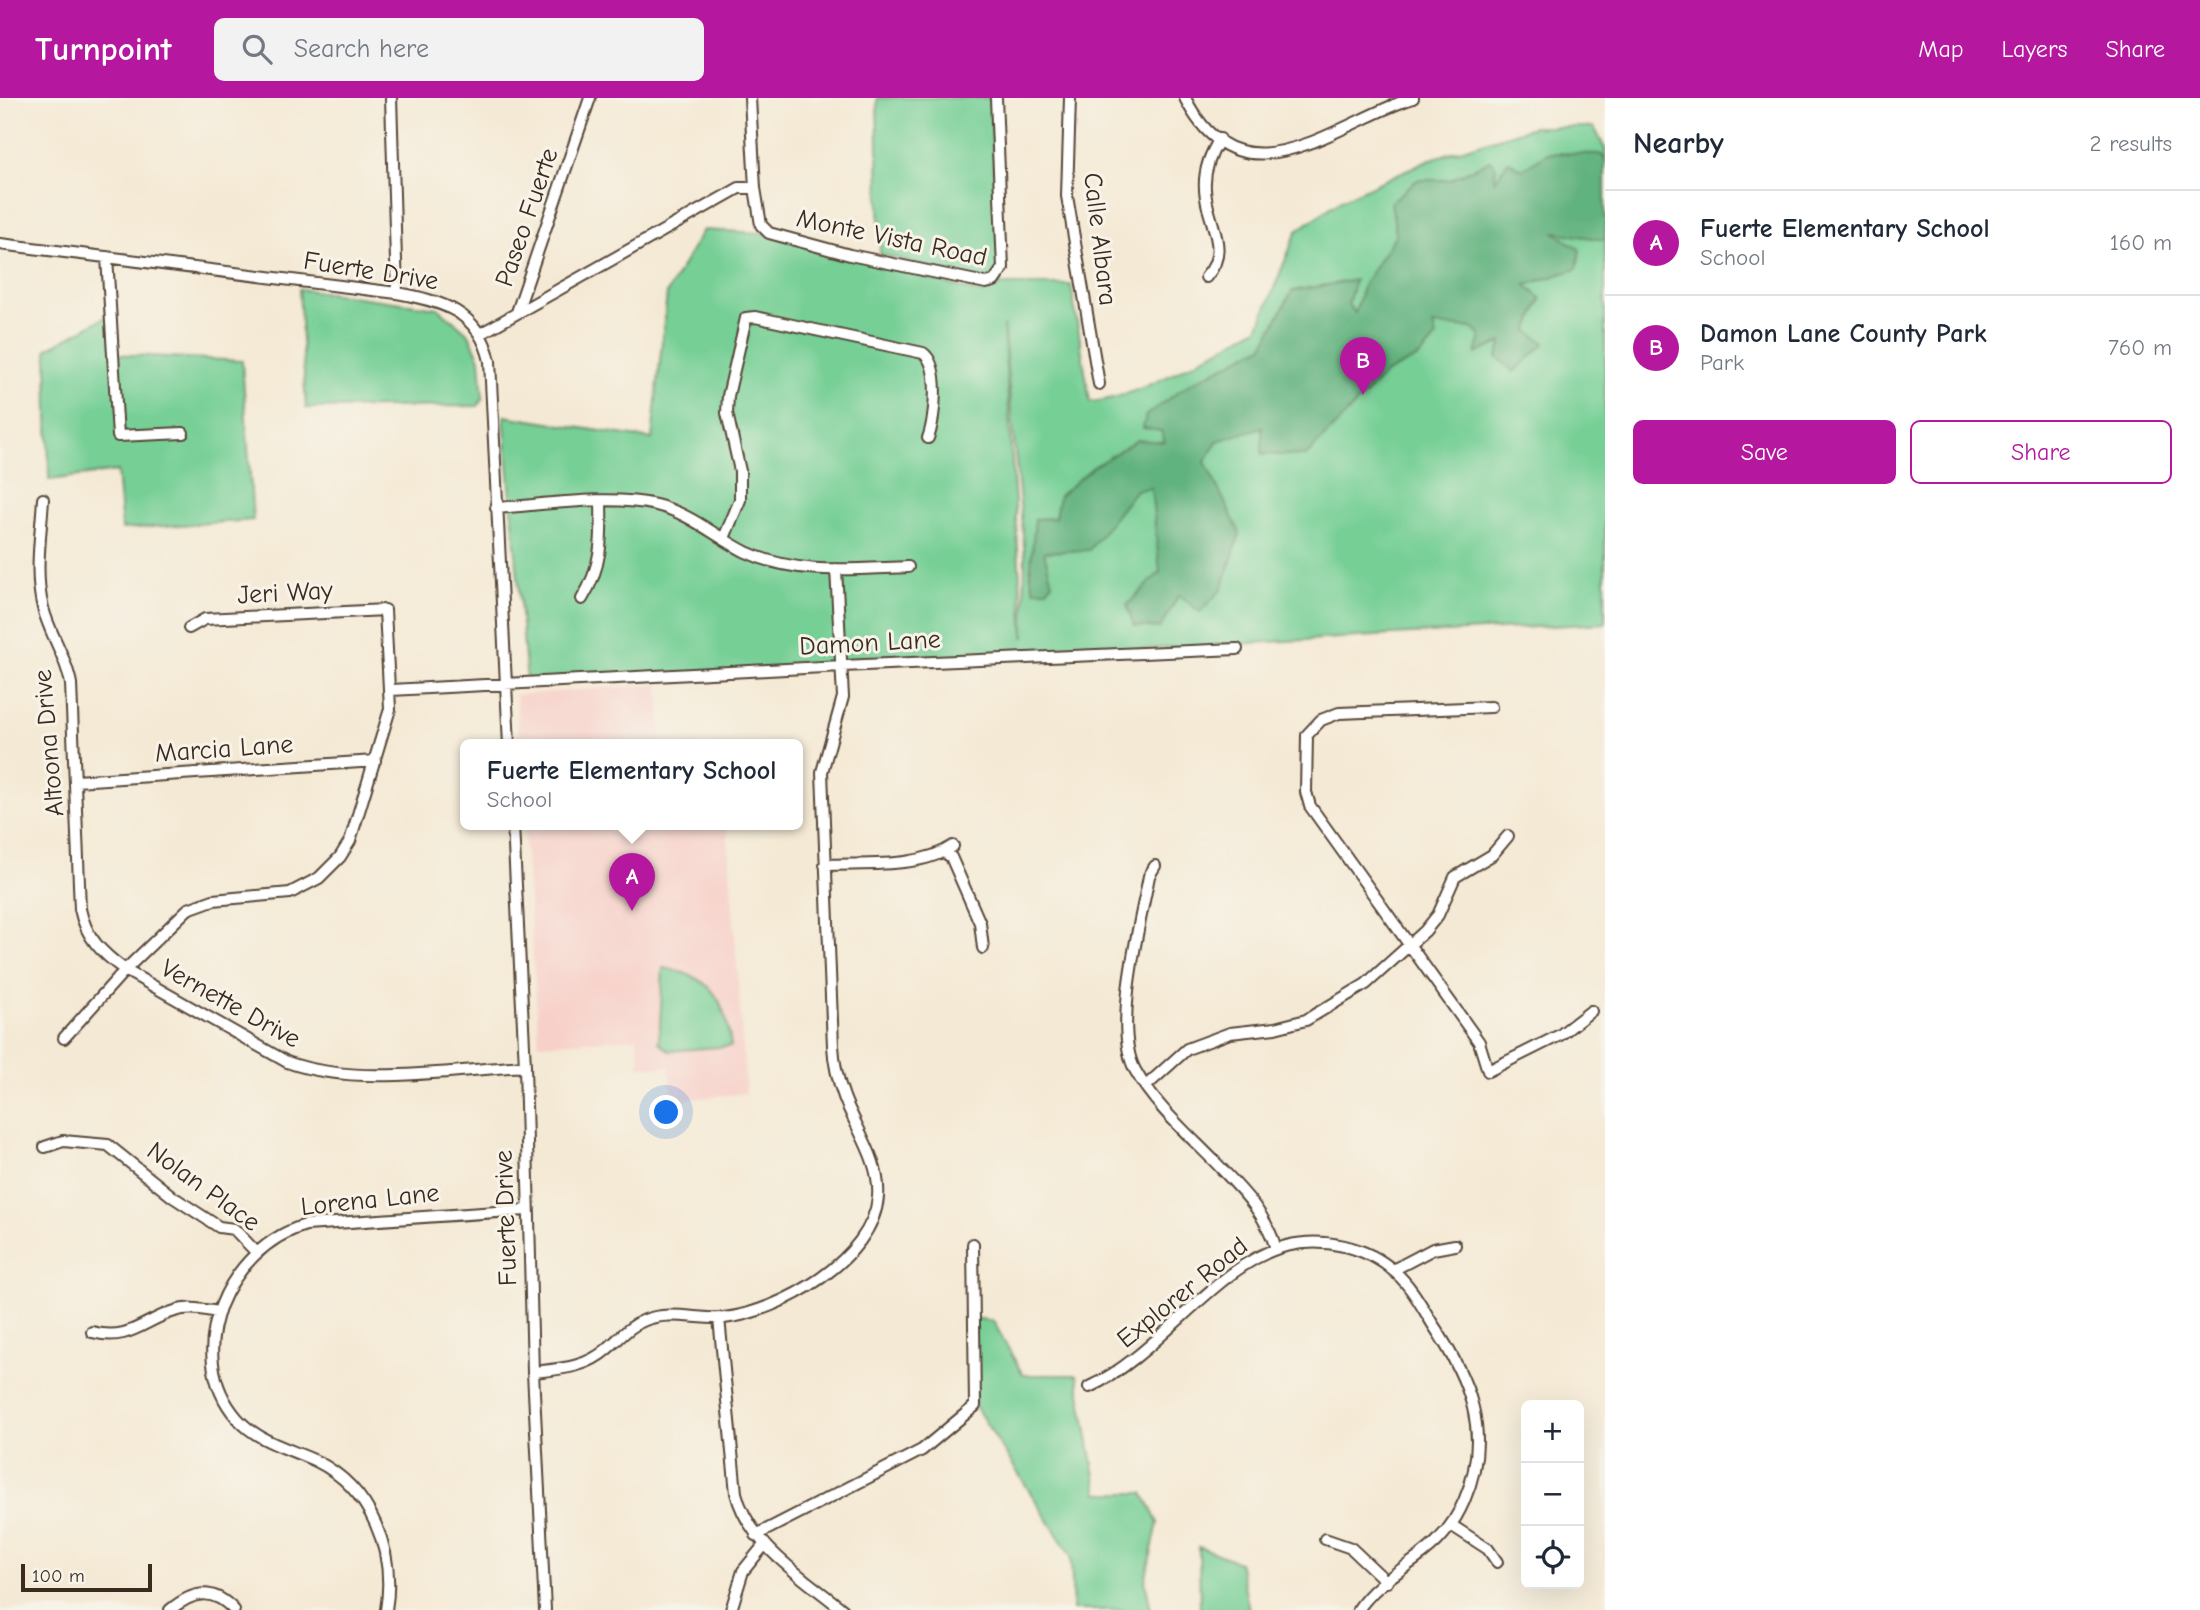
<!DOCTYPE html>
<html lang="en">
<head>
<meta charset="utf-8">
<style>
  :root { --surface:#fff; --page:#f2f2f3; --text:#1f2937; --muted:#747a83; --line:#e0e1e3; --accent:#b5179e }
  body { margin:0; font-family:"Comic Neue",sans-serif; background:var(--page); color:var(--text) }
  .controls { position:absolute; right:21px; bottom:21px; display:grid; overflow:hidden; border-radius:10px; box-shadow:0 7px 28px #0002 }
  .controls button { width:63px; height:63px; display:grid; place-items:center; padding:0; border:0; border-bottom:2px solid var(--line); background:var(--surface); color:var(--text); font:35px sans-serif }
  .scale { position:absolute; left:21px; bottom:18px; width:131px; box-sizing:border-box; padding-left:7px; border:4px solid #3b2a1e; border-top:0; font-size:19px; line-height:24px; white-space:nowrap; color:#3b2a1e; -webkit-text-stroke:5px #f7f3e8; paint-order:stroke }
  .you { position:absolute; left:667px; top:1015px; width:24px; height:24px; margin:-18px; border:5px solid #fff; border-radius:50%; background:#1a73e8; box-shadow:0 0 0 10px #1a73e833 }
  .badge { display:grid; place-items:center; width:46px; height:46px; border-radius:50%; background:var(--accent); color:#fff; font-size:23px; font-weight:700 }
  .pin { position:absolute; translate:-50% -58px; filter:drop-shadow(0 2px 4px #0008) }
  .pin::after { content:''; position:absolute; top:37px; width:24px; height:21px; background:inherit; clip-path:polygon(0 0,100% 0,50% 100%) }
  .popup { position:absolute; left:460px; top:641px; width:343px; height:91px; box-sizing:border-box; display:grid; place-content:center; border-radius:10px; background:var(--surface); filter:drop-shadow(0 2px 5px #0005); font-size:23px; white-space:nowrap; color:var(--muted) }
  .popup b { font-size:26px; color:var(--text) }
  .popup::after { content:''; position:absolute; left:50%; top:100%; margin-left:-14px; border:14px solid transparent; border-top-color:var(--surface) }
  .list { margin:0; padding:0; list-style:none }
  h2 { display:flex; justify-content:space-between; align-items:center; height:91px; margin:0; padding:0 28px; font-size:30px }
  h2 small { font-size:23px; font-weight:400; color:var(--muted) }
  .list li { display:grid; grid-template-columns:46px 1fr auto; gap:21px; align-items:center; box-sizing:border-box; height:105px; padding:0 28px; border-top:2px solid var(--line) }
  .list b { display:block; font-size:26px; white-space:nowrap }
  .list p { margin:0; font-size:23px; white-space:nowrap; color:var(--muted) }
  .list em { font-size:23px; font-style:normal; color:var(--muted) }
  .actions { display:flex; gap:14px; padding:21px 28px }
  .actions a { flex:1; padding:16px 0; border:2px solid var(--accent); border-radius:10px; text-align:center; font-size:24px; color:var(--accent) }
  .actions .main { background:var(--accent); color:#fff }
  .icon { flex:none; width:38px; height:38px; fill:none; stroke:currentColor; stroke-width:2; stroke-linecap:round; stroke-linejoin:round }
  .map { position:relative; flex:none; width:1605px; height:1512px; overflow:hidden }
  header { display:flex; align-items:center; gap:42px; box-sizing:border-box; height:98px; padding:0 35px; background:var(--accent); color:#fff }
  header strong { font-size:33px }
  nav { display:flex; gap:38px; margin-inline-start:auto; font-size:24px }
  .search { width:490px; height:63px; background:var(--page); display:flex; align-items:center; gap:18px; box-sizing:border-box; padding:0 24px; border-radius:10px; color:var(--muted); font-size:26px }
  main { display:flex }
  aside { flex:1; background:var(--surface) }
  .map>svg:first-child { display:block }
</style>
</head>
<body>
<header>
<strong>Turnpoint</strong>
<div class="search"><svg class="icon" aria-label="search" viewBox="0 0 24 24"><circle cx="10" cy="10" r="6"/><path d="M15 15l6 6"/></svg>Search here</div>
<nav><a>Map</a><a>Layers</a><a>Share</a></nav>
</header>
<main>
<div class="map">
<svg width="1605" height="1512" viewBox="0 0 1605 1512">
  <rect width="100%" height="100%" fill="#f7f3e8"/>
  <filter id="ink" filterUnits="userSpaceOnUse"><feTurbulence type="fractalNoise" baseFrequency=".0143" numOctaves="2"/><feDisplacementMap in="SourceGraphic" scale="14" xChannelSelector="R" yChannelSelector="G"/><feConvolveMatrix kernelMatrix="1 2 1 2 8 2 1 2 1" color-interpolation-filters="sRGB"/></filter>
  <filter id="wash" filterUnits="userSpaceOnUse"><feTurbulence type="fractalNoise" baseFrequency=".00686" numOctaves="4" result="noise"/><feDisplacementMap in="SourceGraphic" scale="28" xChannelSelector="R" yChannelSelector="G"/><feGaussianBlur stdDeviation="1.57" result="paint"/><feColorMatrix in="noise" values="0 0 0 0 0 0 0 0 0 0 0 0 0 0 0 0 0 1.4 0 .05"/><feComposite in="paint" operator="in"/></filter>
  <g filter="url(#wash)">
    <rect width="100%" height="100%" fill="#f4e9d4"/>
    <path fill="#f7d0c9" d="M 659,586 L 662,647 L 519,647 L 516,597 Z
      M 524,727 L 727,727 L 746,995 L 673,1003 L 669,968 L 640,970 L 637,940 L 539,946 Z"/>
    <path fill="#76cf95" stroke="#587c5a" stroke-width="2" fill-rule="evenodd" d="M 877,0 L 990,0 L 1000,187 L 1071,187 L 1090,304 C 1139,301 1213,253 1258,230 L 1297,133 L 1341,102 L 1428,62 L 1533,29 L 1594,29 L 1605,51 L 1605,525 L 1111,553 L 1024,555 L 527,585 L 504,318 L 652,341 L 667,195 L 703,132 L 763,135 L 983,196 L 999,188 L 880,156 ZM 1003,227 L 1025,458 L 1024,541 Z
      M 299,191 L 438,210 L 469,236 L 480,261 L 483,300 L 478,308 L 306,310 Z
      M 111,216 L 113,256 L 242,263 L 253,422 L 122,431 L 117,373 L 49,382 L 47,251 Z
      M 663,870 C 712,878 725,900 731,948 L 669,953 L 659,944 Z
      M 974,1220 L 993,1223 L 1023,1277 L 1077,1277 L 1098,1395 L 1143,1395 L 1158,1425 L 1145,1483 L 1151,1512 L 1073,1512 L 1071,1458 L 975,1308 Z
      M 1199,1449 L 1239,1464 L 1249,1512 L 1200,1512 Z"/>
    <path fill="#60b27e" stroke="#4e6e4e" stroke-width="2" d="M 1548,55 L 1600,56 L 1605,61 L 1605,142 L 1554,134 L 1580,152 L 1577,171 L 1526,187 L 1541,201 L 1528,233 L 1545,245 L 1514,274 L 1497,259 L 1502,244 L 1476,256 L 1481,238 L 1472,230 L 1433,227 L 1436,240 L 1419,259 L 1386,275 L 1306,358 L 1262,356 L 1262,329 L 1217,343 L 1205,364 L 1240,435 L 1222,491 L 1200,514 L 1179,497 L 1160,530 L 1134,528 L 1127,507 L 1160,474 L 1151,390 L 1136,392 L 1089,452 L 1044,454 L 1052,485 L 1047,492 L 1034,492 L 1030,476 L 1035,421 L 1055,420 L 1059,398 L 1093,369 L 1137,342 L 1165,344 L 1161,333 L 1143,330 L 1146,317 L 1189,286 L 1263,248 L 1292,193 L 1355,182 L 1348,206 L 1355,215 L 1364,186 L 1396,136 L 1391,104 L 1417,82 L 1450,82 L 1490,62 L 1496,69 L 1494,84 L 1508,63 L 1522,71 Z"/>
  </g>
  <g filter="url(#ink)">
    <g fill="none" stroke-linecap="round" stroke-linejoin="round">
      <g stroke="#574739" stroke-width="14">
        <path id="minor" d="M 391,0 L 397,195
          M 750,0 L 755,90
          M 1070,0 L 1067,98 L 1099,286
          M 1185,0 C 1241,112 1336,24 1413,0
          M 0,146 L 397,195 C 441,203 479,213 490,263 L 509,647
          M 107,159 L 118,338 L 183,335
          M 1206,179 C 1230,153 1210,128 1206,100 C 1202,78 1208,59 1220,41
          M 517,214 L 590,0
          M 480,236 L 739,90 L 755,90 L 761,127 L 769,135 L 850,157 L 986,185 L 994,183 L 1003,170 L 996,0
          M 43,401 C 41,436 34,476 43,510 C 50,537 66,558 71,586 L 80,811 C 86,840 102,855 125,872 L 287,964 C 356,989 452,972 525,968
          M 496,410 C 544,407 610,396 656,407 C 690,415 716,439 746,454 C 797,478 853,471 908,469
          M 724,440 L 740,402 L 740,373 L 727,315 L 728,298 L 746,220 L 755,219 L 923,255 C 941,267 935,322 928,340
          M 582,501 C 602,469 602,441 601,404
          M 391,592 L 842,568 L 1237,551
          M 1491,609 L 1339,615 L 1321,622 L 1307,637 L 1306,694 L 1310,708 L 1479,944 L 1488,973 L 1560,937 L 1591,913
          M 76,683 L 375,663
          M 513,727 L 525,968 L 533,1274 L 545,1512
          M 944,754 L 951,759 L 980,825 L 983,850
          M 825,767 C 864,765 919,771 953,748
          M 1155,768 L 1149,778 C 1140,827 1112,929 1135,972 C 1154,1007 1189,1037 1216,1065 C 1241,1091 1266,1115 1276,1151
          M 64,940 L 125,872 L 188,811 L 213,802 L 290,795 L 319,780 L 340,759 L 350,743 L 390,611 L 385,512 L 205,521 L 189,530
          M 1146,988 L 1187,951 L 1230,935 L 1275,930 L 1306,922 L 1366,886 L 1425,833 L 1438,817 L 1455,779 L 1492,757 L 1508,738
          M 45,1049 L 63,1043 L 108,1047 L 173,1099 L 219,1129 L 234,1131 L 256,1154
          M 1393,1172 L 1433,1151 L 1455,1147
          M 719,1220 L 736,1395 C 749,1447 803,1479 843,1512
          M 92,1234 C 130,1244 143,1222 175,1213 C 189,1208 204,1212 219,1214
          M 533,1274 C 560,1271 586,1270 607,1251 C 619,1241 629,1228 645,1222 C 670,1212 698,1222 724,1220 C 780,1214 873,1161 878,1099 C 881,1064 856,1031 844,999 C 838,983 834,966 833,948 L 822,674 L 843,599 L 836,471
          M 1089,1289 C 1160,1257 1215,1166 1286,1148 C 1322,1139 1367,1148 1395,1174 C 1411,1188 1421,1207 1432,1225 C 1470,1282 1493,1336 1464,1403 C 1438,1464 1388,1467 1358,1512
          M 1451,1427 L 1488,1451 L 1497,1464
          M 756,1437 L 922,1352 L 975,1308 L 973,1146
          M 1325,1441 L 1351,1450 L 1387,1484
          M 170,1512 C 193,1493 213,1489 234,1512
          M 386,1512 C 396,1453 371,1390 316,1363 C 288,1350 258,1344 237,1320 C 180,1254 229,1149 306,1127 L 527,1112
          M 731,1512 L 743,1473 L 765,1446"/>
      </g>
      <use href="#minor" stroke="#fff" stroke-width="10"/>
    </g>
  </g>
  <g text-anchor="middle" stroke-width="6" stroke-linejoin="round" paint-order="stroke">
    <g font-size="26" fill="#3b2a1e" stroke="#f7f3e8">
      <text transform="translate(526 119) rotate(-71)" y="9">Paseo Fuerte</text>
      <text transform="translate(892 139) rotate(12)" y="9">Monte Vista Road</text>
      <text transform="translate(1101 141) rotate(83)" y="9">Calle Albara</text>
      <text transform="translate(371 172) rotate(9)" y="9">Fuerte Drive</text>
      <text transform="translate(285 494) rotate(-3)" y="9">Jeri Way</text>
      <text transform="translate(870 544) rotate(-3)" y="9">Damon Lane</text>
      <text transform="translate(48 645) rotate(-95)" y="9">Altoona Drive</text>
      <text transform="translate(224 650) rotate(-4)" y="9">Marcia Lane</text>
      <text transform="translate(231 905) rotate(29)" y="9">Vernette Drive</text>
      <text transform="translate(204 1088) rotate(36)" y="9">Nolan Place</text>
      <text transform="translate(370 1101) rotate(-6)" y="9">Lorena Lane</text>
      <text transform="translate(505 1120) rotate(-92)" y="9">Fuerte Drive</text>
      <text transform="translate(1182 1194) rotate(-39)" y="9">Explorer Road</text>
    </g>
  </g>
</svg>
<div class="controls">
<button>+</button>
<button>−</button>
<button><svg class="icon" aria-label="locate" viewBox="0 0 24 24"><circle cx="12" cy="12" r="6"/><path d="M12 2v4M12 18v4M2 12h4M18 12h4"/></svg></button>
</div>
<div class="scale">100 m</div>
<div class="you"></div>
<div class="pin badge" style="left:632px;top:813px">A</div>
<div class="popup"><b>Fuerte Elementary School</b>School</div>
<div class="pin badge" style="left:1363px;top:297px">B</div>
</div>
<aside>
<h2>Nearby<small>2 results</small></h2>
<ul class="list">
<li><span class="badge">A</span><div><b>Fuerte Elementary School</b><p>School</p></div><em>160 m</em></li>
<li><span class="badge">B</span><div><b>Damon Lane County Park</b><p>Park</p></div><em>760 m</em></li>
</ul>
<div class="actions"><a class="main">Save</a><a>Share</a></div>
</aside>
</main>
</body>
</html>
